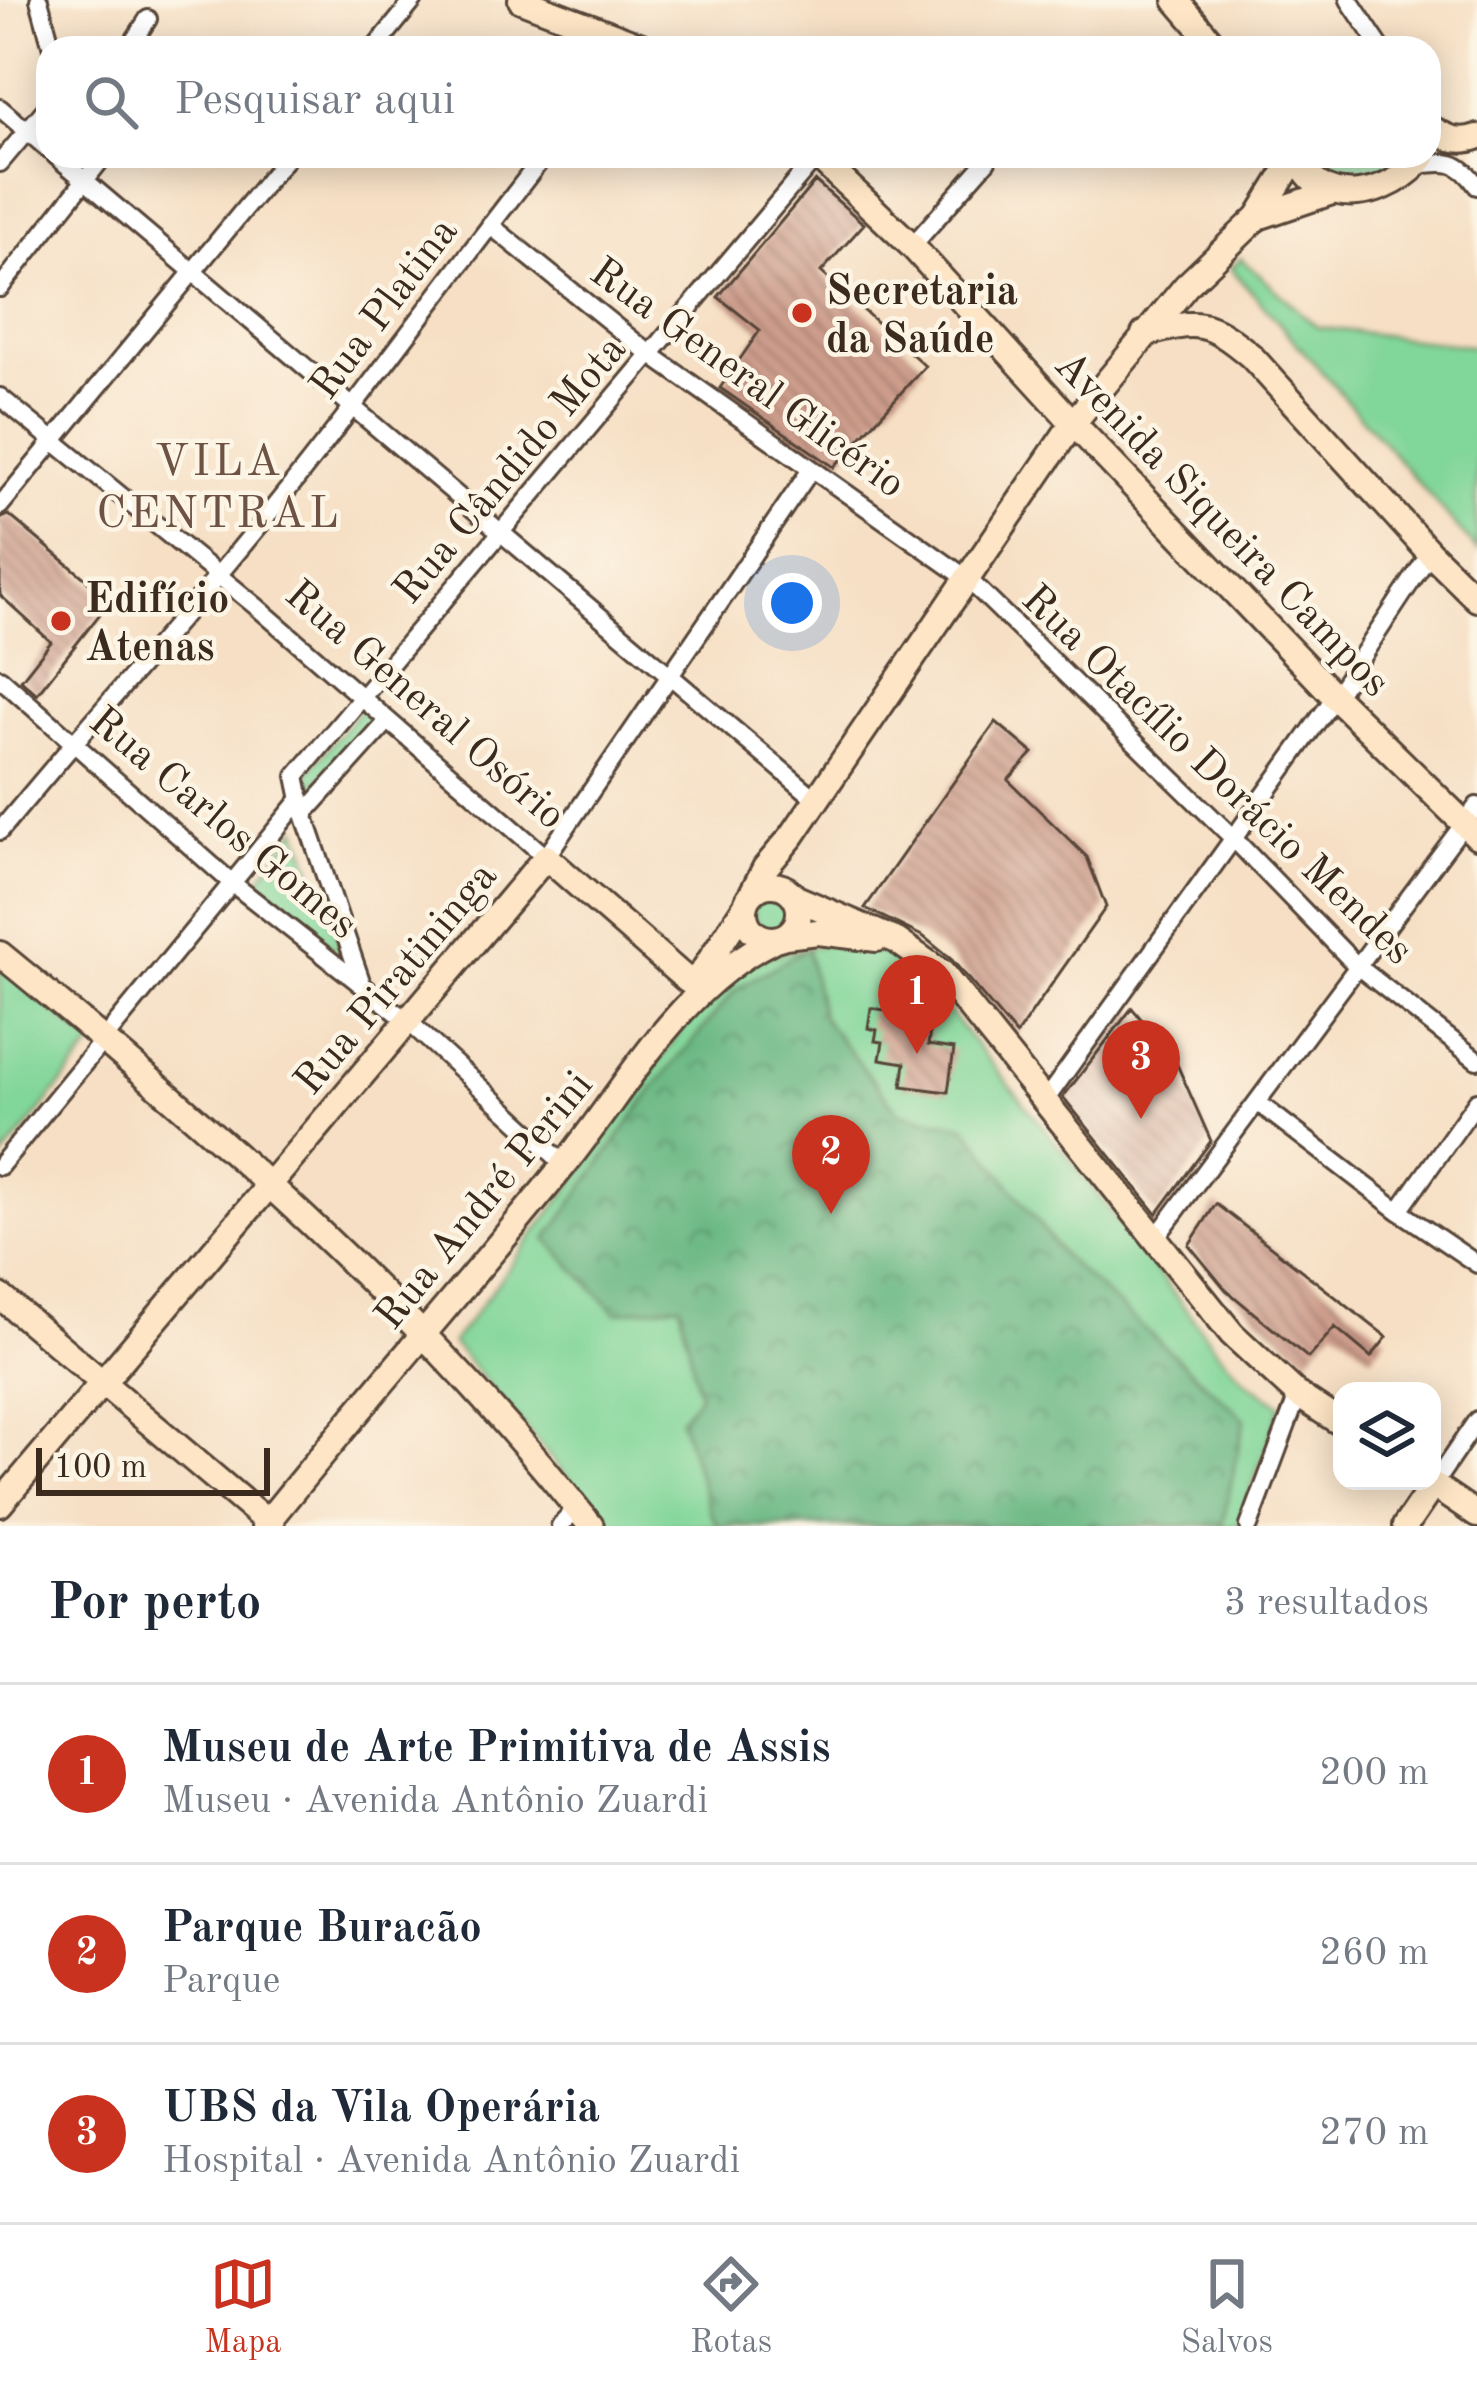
<!DOCTYPE html>
<html lang="pt">
<head>
<meta charset="utf-8">
<style>
  :root { --surface:#fff; --page:#f6f6f7; --text:#1f2937; --muted:#747a83; --line:#e0e1e3; --accent:#c8321e }
  body { margin:0; font-family:"Old Standard TT",serif; background:var(--page); color:var(--text) }
  .controls { position:absolute; right:36px; bottom:36px; display:grid; overflow:hidden; border-radius:24px; box-shadow:0 6px 30px #0003 }
  .controls button { width:108px; height:108px; display:grid; place-items:center; padding:0; border:0; border-bottom:3px solid var(--line); background:var(--surface); color:var(--text); font:60px sans-serif }
  .scale { position:absolute; left:36px; bottom:30px; width:234px; box-sizing:border-box; padding-left:12px; border:6px solid #3b2a1e; border-top:0; font-size:33px; line-height:42px; white-space:nowrap; color:#3b2a1e; -webkit-text-stroke:9px #fcf5e5; paint-order:stroke }
  .you { position:absolute; left:792px; top:603px; width:42px; height:42px; margin:-30px; border:9px solid #fff; border-radius:50%; background:#1a73e8; box-shadow:0 0 0 18px #1a73e833 }
  .badge { display:grid; place-items:center; width:78px; height:78px; border-radius:50%; background:var(--accent); color:#fff; font-size:39px; font-weight:700 }
  .pin { position:absolute; translate:-50% -99px; filter:drop-shadow(0 3px 6px #0008) }
  .pin::after { content:''; position:absolute; top:63px; width:42px; height:36px; background:inherit; clip-path:polygon(0 0,100% 0,50% 100%) }
  .list { margin:0; padding:0; list-style:none }
  h2 { display:flex; justify-content:space-between; align-items:center; height:156px; margin:0; padding:0 48px; font-size:51px }
  h2 small { font-size:39px; font-weight:400; color:var(--muted) }
  .list li { display:grid; grid-template-columns:78px 1fr auto; gap:36px; align-items:center; box-sizing:border-box; height:180px; padding:0 48px; border-top:3px solid var(--line) }
  .list b { display:block; font-size:45px; white-space:nowrap }
  .list p { margin:0; font-size:39px; white-space:nowrap; color:var(--muted) }
  .list em { font-size:39px; font-style:normal; color:var(--muted) }
  .icon { flex:none; width:66px; height:66px; fill:none; stroke:currentColor; stroke-width:2; stroke-linecap:round; stroke-linejoin:round }
  .map { position:relative; flex:none; width:1477px; height:1526px; overflow:hidden }
  .search { position:absolute; background:var(--surface); box-shadow:0 6px 30px #0003; left:36px; right:36px; top:36px; height:132px; display:flex; align-items:center; gap:30px; box-sizing:border-box; padding:0 42px; border-radius:36px; color:var(--muted); font-size:45px }
  .sheet { height:696px; background:var(--surface) }
  nav { display:flex; justify-content:space-around; align-items:center; box-sizing:border-box; height:168px; border-top:3px solid var(--line); background:var(--surface); font-size:33px; color:var(--muted) }
  nav a { display:grid; justify-items:center; gap:6px }
  nav .on { color:var(--accent) }
  .map>svg:first-child { display:block }
</style>
</head>
<body>
<div class="map">
<svg width="1477" height="1526" viewBox="0 0 1477 1526">
  <defs>
    <pattern id="forest-crowns" width="20" height="18" patternUnits="userSpaceOnUse" patternTransform="scale(3)"><rect width="20" height="18" fill="#68b782"/><path d="M2 6a3 3 0 1 1 6 0M12 15a3 3 0 1 1 6 0" fill="none" stroke="#57956a"/></pattern>
    <pattern id="building-back-hatch" width="6" height="6" patternUnits="userSpaceOnUse" patternTransform="scale(3)"><rect width="6" height="6" fill="#cd9d8c"/><path d="M-1 5l2 2M0 0l6 6M5-1l2 2" fill="none" stroke="#a88072"/></pattern>
  </defs>
  <rect width="100%" height="100%" fill="#fcf5e5"/>
  <filter id="ink" filterUnits="userSpaceOnUse"><feTurbulence type="fractalNoise" baseFrequency=".00833" numOctaves="2"/><feDisplacementMap in="SourceGraphic" scale="24" xChannelSelector="R" yChannelSelector="G"/><feConvolveMatrix kernelMatrix="1 2 1 2 8 2 1 2 1" color-interpolation-filters="sRGB"/></filter>
  <filter id="wash" filterUnits="userSpaceOnUse"><feTurbulence type="fractalNoise" baseFrequency=".004" numOctaves="4" result="noise"/><feDisplacementMap in="SourceGraphic" scale="48" xChannelSelector="R" yChannelSelector="G"/><feGaussianBlur stdDeviation="2.7" result="paint"/><feColorMatrix in="noise" values="0 0 0 0 0 0 0 0 0 0 0 0 0 0 0 0 0 1.4 0 .05"/><feComposite in="paint" operator="in"/></filter>
  <g filter="url(#wash)">
    <rect width="100%" height="100%" fill="#f6dfc4"/>
    <path fill="#81d69a" stroke="#5e805c" stroke-width="3" d="M 1322,156 L 1418,156 C 1394,180 1333,201 1322,156 Z
      M 1241,258 L 1317,327 L 1477,347 L 1477,550 L 1231,268 Z
      M 363,706 L 376,716 L 312,789 L 307,773 Z
      M 297,827 L 345,959 L 258,881 Z
      M753 911a19 19 0 1 1 38 0a19 19 0 1 1-38 0Z
      M 826,944 L 879,952 L 898,962 L 931,990 L 1074,1164 L 1218,1351 L 1248,1383 L 1281,1405 L 1238,1526 L 609,1526 L 452,1343 L 580,1174 L 701,1002 L 734,973 L 767,956 Z
      M 0,966 L 94,1044 L 0,1161 Z"/>
    <path fill="url(#forest-crowns)" stroke="#527050" stroke-width="3" d="M 807,948 L 822,1017 L 899,1113 L 966,1126 L 1063,1256 L 1245,1419 L 1222,1526 L 719,1526 L 711,1515 L 680,1419 L 699,1396 L 680,1304 L 616,1313 L 547,1239 L 656,1085 L 736,989 Z"/>
    <g id="blocks">
      <path fill="url(#building-back-hatch)" d="M 815,181 L 864,224 L 821,272 L 925,366 L 834,467 L 720,388 L 760,330 L 718,297 Z
        M 9,515 L 111,600 L 37,694 L 21,680 L 51,642 L 0,595 L 0,519 Z
        M 996,722 L 1033,753 L 1008,780 L 1087,857 L 1106,907 L 1016,1035 L 952,960 L 924,937 L 865,908 Z
        M 871,1008 L 892,1011 L 891,1018 L 906,1020 L 905,1027 L 930,1030 L 928,1045 L 954,1049 L 948,1092 L 902,1086 L 905,1063 L 880,1059 L 883,1042 L 875,1041 L 877,1030 L 868,1028 Z
        M 1132,1008 L 1175,1060 L 1211,1141 L 1157,1214 L 1063,1097 Z
        M 1216,1204 L 1387,1337 L 1371,1357 L 1335,1327 L 1308,1358 L 1226,1290 L 1189,1245 Z"/>
    </g>
  </g>
  <g filter="url(#ink)">
    <use href="#blocks" fill-opacity="0" stroke="#574537" stroke-width="3"/>
    <g fill="none" stroke-linecap="round" stroke-linejoin="round">
      <g stroke="#574537" stroke-width="22">
        <path id="street" d="M 39,0 L 52,48
          M 1349,0 L 1381,48
          M 129,48 L 148,19
          M 375,48 L 414,0
          M 0,108 L 48,149
          M 56,156 L 817,800
          M 0,163 L 48,106
          M 1418,165 C 1448,161 1459,160 1477,186
          M 490,225 L 651,355 L 969,580 L 1233,838 L 1356,965 L 1477,1060
          M 912,246 L 987,161
          M 0,288 L 104,156
          M 0,397 L 257,607 L 546,857 L 810,471
          M 0,506 L 288,156
          M 0,678 L 232,883 L 409,1022 L 564,1164
          M 304,814 L 388,721
          M 0,831 C 72,744 146,660 219,574 C 333,439 435,295 544,156
          M 362,984 L 304,814 L 296,776 L 817,156
          M 1044,1102 L 1335,697 L 1430,553
          M 1257,1102 L 1399,1211 L 1477,1264
          M 0,1166 L 300,800
          M 1399,1211 L 1477,1101
          M 1155,1239 L 1477,806
          M 1433,1485 L 1477,1420
          M 560,1526 L 577,1508
          M 1249,1526 L 1298,1395"/>
      </g>
      <g stroke="#574537" stroke-width="30">
        <path id="secondary" d="M 521,0 L 647,48
          M 1176,0 L 1217,48
          M 1429,127 C 1446,137 1457,144 1477,137
          M 817,156 L 912,246 L 1073,423 L 1335,697 L 1477,836
          M 1298,156 C 1319,214 1393,197 1424,156
          M 1258,217 L 1332,192
          M 1144,334 C 1198,320 1207,319 1251,356 L 1430,553 L 1477,599
          M745 912a27 27 0 1 1 54 0a27 27 0 1 1-54 0Z
          M 751,895 L 765,868 L 792,836 L 1073,423 L 1186,286 L 1258,217 L 1296,156
          M 794,897 L 897,941 L 942,973 L 1232,1334 L 1298,1395 L 1342,1424
          M 785,936 L 818,932 L 877,939
          M 0,954 C 213,1128 420,1309 591,1526
          M 0,1296 L 272,1526
          M 1427,1481 L 1477,1515
          M 0,1504 L 546,857 L 688,981 L 695,980 L 703,971 L 746,905
          M 264,1526 C 362,1404 466,1286 564,1165 C 629,1084 679,986 775,939
          M 1405,1526 L 1433,1485"/>
      </g>
      <use href="#street" stroke="#fff" stroke-width="16"/>
      <use href="#secondary" stroke="#fde5c5" stroke-width="24"/>
    </g>
  </g>
  <g fill="#c8321e" stroke="#fcf5e5" stroke-width="4.5">
    <circle cx="802" cy="313" r="12"/>
    <circle cx="61" cy="621" r="12"/>
  </g>
  <g text-anchor="middle" stroke-width="9" stroke-linejoin="round" paint-order="stroke">
    <g font-size="42" font-weight="bold" fill="#3b2a1e" stroke="#fcf5e5" text-anchor="start">
      <text x="826" y="304">Secretaria<tspan x="826" dy="48">da Saúde</tspan></text>
      <text x="85" y="612">Edifício<tspan x="85" dy="48">Atenas</tspan></text>
    </g>
    <g font-size="42" fill="#3b2a1e" stroke="#fcf5e5">
      <text transform="translate(382 307) rotate(-53)" y="15">Rua Platina</text>
      <text transform="translate(749 376) rotate(36)" y="15">Rua General Glicério</text>
      <text transform="translate(508 468) rotate(-50)" y="15">Rua Cândido Mota</text>
      <text transform="translate(1224 522) rotate(46)" y="15">Avenida Siqueira Campos</text>
      <text transform="translate(427 703) rotate(41)" y="15">Rua General Osório</text>
      <text transform="translate(1219 773) rotate(44)" y="15">Rua Otacílio Dorácio Mendes</text>
      <text transform="translate(225 821) rotate(40)" y="15">Rua Carlos Gomes</text>
      <text transform="translate(394 977) rotate(-50)" y="15">Rua Piratininga</text>
      <text transform="translate(482 1199) rotate(-51)" y="15">Rua André Perini</text>
    </g>
    <g font-size="45" letter-spacing="3" fill="#6e5244" stroke="#fcf5e5">
      <text x="219" y="475">VILA<tspan x="219" dy="52">CENTRAL</tspan></text>
    </g>
  </g>
</svg>
<div class="controls">
<button><svg class="icon" aria-label="layers" viewBox="0 0 24 24"><path d="M12 4l9 5-9 5-9-5zM3 14l9 5 9-5"/></svg></button>
</div>
<div class="scale">100 m</div>
<div class="you"></div>
<div class="pin badge" style="left:917px;top:1054px">1</div>
<div class="pin badge" style="left:831px;top:1214px">2</div>
<div class="pin badge" style="left:1141px;top:1119px">3</div>
<div class="search"><svg class="icon" aria-label="search" viewBox="0 0 24 24"><circle cx="10" cy="10" r="6"/><path d="M15 15l6 6"/></svg>Pesquisar aqui</div>
</div>
<section class="sheet">
<h2>Por perto<small>3 resultados</small></h2>
<ul class="list">
<li><span class="badge">1</span><div><b>Museu de Arte Primitiva de Assis</b><p>Museu · Avenida Antônio Zuardi</p></div><em>200 m</em></li>
<li><span class="badge">2</span><div><b>Parque Buracão</b><p>Parque</p></div><em>260 m</em></li>
<li><span class="badge">3</span><div><b>UBS da Vila Operária</b><p>Hospital · Avenida Antônio Zuardi</p></div><em>270 m</em></li>
</ul>
</section>
<nav>
<a class="on"><svg class="icon" aria-label="map" viewBox="0 0 24 24"><path d="M3 6l6-2 6 2 6-2v14l-6 2-6-2-6 2zM9 4v14M15 6v14"/></svg>Mapa</a>
<a><svg class="icon" aria-label="directions" viewBox="0 0 24 24"><path d="M12 3l9 9-9 9-9-9zM9 14v-3h6M13 9l2 2-2 2"/></svg>Rotas</a>
<a><svg class="icon" aria-label="saved" viewBox="0 0 24 24"><path d="M7 4h10v16l-5-4-5 4z"/></svg>Salvos</a>
</nav>
</body>
</html>
